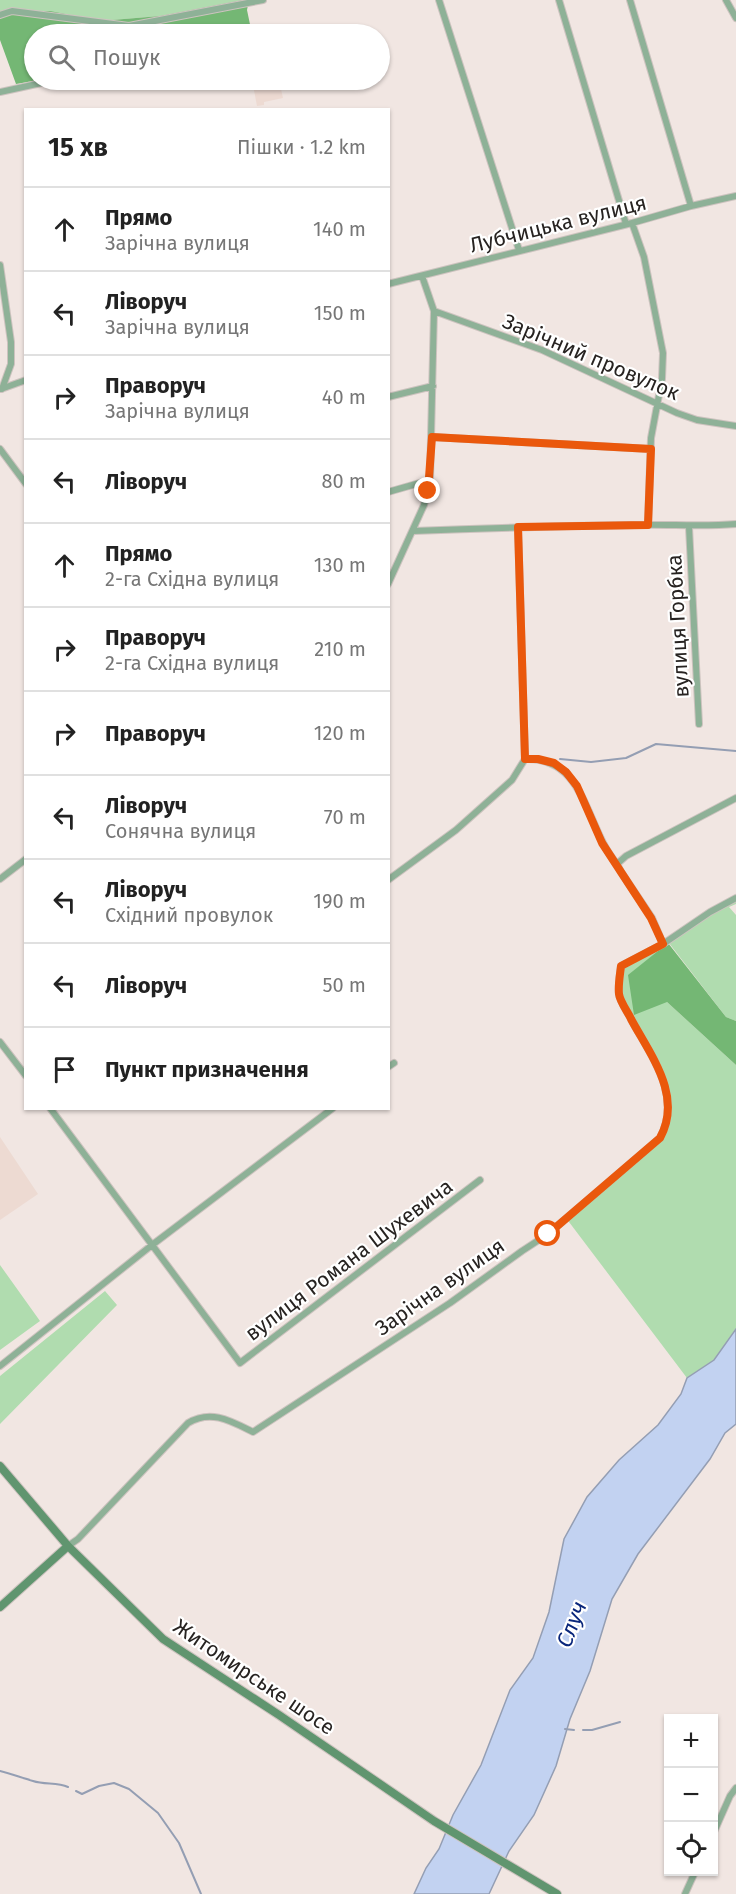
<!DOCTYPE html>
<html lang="uk">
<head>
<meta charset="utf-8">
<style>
  :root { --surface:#fff; --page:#f2f2f2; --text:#222; --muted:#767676; --line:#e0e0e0 }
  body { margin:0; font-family:"Fira Sans",sans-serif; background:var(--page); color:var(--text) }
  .controls { position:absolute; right:18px; bottom:18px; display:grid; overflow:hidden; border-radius:0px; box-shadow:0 2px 4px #0004 }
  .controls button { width:54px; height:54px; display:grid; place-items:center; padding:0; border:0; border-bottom:2px solid var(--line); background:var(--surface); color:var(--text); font:30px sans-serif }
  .stop { position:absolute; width:18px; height:18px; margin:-14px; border:4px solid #ea580c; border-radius:50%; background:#fff }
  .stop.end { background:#ea580c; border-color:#fff; box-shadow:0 2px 6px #0008 }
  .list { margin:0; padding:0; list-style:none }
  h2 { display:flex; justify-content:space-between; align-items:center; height:78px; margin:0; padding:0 24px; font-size:26px }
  h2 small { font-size:20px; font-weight:400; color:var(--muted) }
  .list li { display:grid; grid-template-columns:39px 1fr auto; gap:18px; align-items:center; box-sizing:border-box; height:84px; padding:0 24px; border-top:2px solid var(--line) }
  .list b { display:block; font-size:22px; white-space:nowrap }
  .list p { margin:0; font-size:20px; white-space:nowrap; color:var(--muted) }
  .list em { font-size:20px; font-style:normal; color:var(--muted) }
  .icon { flex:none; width:33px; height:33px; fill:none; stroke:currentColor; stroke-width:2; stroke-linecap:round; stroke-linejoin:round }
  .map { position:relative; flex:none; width:736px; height:1894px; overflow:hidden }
  .search { position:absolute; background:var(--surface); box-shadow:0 2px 4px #0004; left:24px; top:24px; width:366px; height:66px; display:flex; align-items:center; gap:15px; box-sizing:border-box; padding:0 21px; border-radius:33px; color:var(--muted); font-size:22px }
  .panel { position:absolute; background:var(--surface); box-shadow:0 2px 4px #0004; left:24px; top:108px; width:366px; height:1002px; border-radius:0px }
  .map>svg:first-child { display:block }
</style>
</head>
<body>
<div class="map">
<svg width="736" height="1894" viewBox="0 0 736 1894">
  <rect width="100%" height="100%" fill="#f1e6e2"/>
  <path fill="#eddad2" d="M 252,80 L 279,80 L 283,98 L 264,102 L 264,105 L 257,106 Z
    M 0,1137 L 38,1194 L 0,1220 Z"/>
  <path fill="#b0dcaf" d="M 0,0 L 243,0 L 160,16 L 100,21 L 37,12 L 0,14 Z
    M 736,898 L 736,904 L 729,907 L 736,915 L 736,1021 L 726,1017 L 669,943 L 667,1002 L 736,1065 L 736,1329 L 714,1360 L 687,1378 L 566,1218 L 660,1138 L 667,1125 L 667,1091 L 619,995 L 621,966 Z
    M 0,1265 L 40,1321 L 0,1350 Z
    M 105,1291 L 117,1305 L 0,1424 L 0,1376 Z"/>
  <path fill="#74b774" d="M 243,0 L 249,0 L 247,10 L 252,34 L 34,34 L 34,80 L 39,80 L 16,84 L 0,40 L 0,14 L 50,11 L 100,21 L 160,16 Z
    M 668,943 L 726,1017 L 736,1021 L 736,1065 L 667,1002 L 634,1015 L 628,975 Z"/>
  <path fill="#c2d2f1" stroke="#949eb3" stroke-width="1.5" d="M 736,1329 L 736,1424 L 725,1433 L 710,1459 L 638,1554 L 612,1599 L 590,1671 L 570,1719 L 556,1766 L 534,1815 L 509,1851 L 489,1894 L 414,1894 L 426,1868 L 439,1849 L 453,1815 L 481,1765 L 510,1690 L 533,1658 L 549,1612 L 564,1539 L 587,1497 L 619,1460 L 658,1425 L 681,1394 L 687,1378 L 714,1360 Z"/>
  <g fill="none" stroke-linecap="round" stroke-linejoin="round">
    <path stroke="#949eb3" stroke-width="2" d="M 560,759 L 591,762 L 626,758 L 656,744 L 736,751
      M 565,1729 L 574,1730
      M 583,1730 L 592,1730 L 620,1722
      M 0,1771 C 12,1774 22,1778 33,1781 C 45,1785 57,1782 68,1787
      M 76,1791 L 82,1794 L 99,1786 L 114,1783 L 129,1789 L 158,1813 L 179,1843 L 201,1894"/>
    <g stroke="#cdc3bf" stroke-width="8">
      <path id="street" d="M 439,0 L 519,250
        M 559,0 L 626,224
        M 630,0 L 691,206
        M 726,0 L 736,18
        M 0,15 L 12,11 L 129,26 L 263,0
        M 0,92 L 55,80
        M 632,223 L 644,257 L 663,353 L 662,379 L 651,438 L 648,525
        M 0,265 L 11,342 L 11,364 L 2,389
        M 388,284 L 632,223 L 691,206 L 736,196
        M 434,311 L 542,350 L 677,413 L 697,420 L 736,426
        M 1,389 L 26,380
        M 388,397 L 433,386
        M 432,437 L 651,449
        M 0,449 L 26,484
        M 388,492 L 430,480
        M 689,527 L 699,724
        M 413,531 C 487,528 561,526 635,525 C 669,524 702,527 736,524
        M 388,584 L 424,505 L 430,480 L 434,311 L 422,276
        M 525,759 C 587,757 585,828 617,864
        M 0,879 L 26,859
        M 388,880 L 456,830 L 512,780 L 525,759 L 518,527
        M 663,944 L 652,918 L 621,872 L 617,864 L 626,856 L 736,798
        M 0,1042 L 26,1076
        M 388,1067 L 394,1063
        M 50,1108 L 240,1363 L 480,1180
        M 0,1366 L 152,1245 L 333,1108
        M 68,1546 L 78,1539 L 188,1423 C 211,1409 231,1421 253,1432 L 450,1303 L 522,1251 L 548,1234 L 660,1138 C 683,1096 651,1056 631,1019 C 628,1012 620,1002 619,994 C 618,985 620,975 621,966 L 663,944 L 710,912 L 736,898
        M 714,1832 L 730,1796 L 736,1788
        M 685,1894 L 695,1872"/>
    </g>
    <g stroke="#cdc3bf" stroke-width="10">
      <path id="secondary" d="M 0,1466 L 68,1546 L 163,1639 L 279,1715 L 434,1821 L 557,1894
        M 0,1607 L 68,1546"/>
    </g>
    <use href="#street" stroke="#8eb197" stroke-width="6"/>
    <use href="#secondary" stroke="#60956f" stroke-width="8"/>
  </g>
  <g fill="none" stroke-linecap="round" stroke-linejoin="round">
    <path stroke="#ea580c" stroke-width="8" d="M 428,491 L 432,437 L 651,449 L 648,525 L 518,527 L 525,759 L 538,759 L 554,763 L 566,772 L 577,786 L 602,843 L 651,918 L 663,944 L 621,966 C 620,975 618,985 619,994 C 620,1002 628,1012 631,1019 C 651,1056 683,1096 660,1138 L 548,1234"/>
  </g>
  <g text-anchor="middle" stroke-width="4.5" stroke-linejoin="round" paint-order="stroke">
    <g font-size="21" fill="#272321" stroke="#fff">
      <text transform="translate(558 224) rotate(-14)" y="7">Лубчицька вулиця</text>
      <text transform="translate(591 357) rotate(23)" y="7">Зарічний провулок</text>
      <text transform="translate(678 626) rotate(-93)" y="7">вулиця Горбка</text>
      <text transform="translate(349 1260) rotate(-37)" y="7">вулиця Романа Шухевича</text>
      <text transform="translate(440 1287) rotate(-35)" y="7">Зарічна вулиця</text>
      <text transform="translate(254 1677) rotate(34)" y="7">Житомирське шосе</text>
    </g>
    <g font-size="22" font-style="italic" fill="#09267b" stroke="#fff">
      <text transform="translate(571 1624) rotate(-69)" y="8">Случ</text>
    </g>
  </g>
</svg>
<div class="controls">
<button>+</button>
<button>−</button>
<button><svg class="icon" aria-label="locate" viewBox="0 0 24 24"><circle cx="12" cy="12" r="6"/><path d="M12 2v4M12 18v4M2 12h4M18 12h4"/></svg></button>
</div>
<div class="stop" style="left:548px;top:1234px"></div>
<div class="stop end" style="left:428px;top:491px"></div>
<div class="search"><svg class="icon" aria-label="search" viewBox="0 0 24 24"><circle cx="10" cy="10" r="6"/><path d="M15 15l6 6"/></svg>Пошук</div>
<section class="panel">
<h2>15 хв<small>Пішки · 1.2 km</small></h2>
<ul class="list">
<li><svg class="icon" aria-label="ahead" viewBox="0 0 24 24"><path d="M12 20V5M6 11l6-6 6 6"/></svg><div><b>Прямо</b><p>Зарічна вулиця</p></div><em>140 m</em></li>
<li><svg class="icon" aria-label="left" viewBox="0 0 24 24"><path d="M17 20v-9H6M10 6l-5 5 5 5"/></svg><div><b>Ліворуч</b><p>Зарічна вулиця</p></div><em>150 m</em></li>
<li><svg class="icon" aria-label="right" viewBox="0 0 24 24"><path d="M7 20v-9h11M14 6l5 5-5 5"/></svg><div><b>Праворуч</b><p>Зарічна вулиця</p></div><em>40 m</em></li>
<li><svg class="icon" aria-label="left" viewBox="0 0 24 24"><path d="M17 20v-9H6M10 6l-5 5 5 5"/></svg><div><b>Ліворуч</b></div><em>80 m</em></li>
<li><svg class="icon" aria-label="ahead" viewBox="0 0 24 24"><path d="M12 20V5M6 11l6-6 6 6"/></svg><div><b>Прямо</b><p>2-га Східна вулиця</p></div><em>130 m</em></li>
<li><svg class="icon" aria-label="right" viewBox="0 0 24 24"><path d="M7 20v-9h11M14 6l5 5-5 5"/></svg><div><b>Праворуч</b><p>2-га Східна вулиця</p></div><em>210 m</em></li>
<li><svg class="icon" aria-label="right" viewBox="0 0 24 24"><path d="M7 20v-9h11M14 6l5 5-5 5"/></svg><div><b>Праворуч</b></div><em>120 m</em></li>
<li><svg class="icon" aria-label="left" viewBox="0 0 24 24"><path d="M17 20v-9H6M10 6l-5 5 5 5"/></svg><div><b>Ліворуч</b><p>Сонячна вулиця</p></div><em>70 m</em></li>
<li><svg class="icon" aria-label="left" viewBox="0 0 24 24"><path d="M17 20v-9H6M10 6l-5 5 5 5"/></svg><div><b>Ліворуч</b><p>Східний провулок</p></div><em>190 m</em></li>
<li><svg class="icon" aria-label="left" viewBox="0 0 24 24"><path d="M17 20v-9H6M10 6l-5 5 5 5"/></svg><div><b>Ліворуч</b></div><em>50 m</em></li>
<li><svg class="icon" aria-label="arrive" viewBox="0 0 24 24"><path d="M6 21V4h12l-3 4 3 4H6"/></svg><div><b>Пункт призначення</b></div></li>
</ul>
</section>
</div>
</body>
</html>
